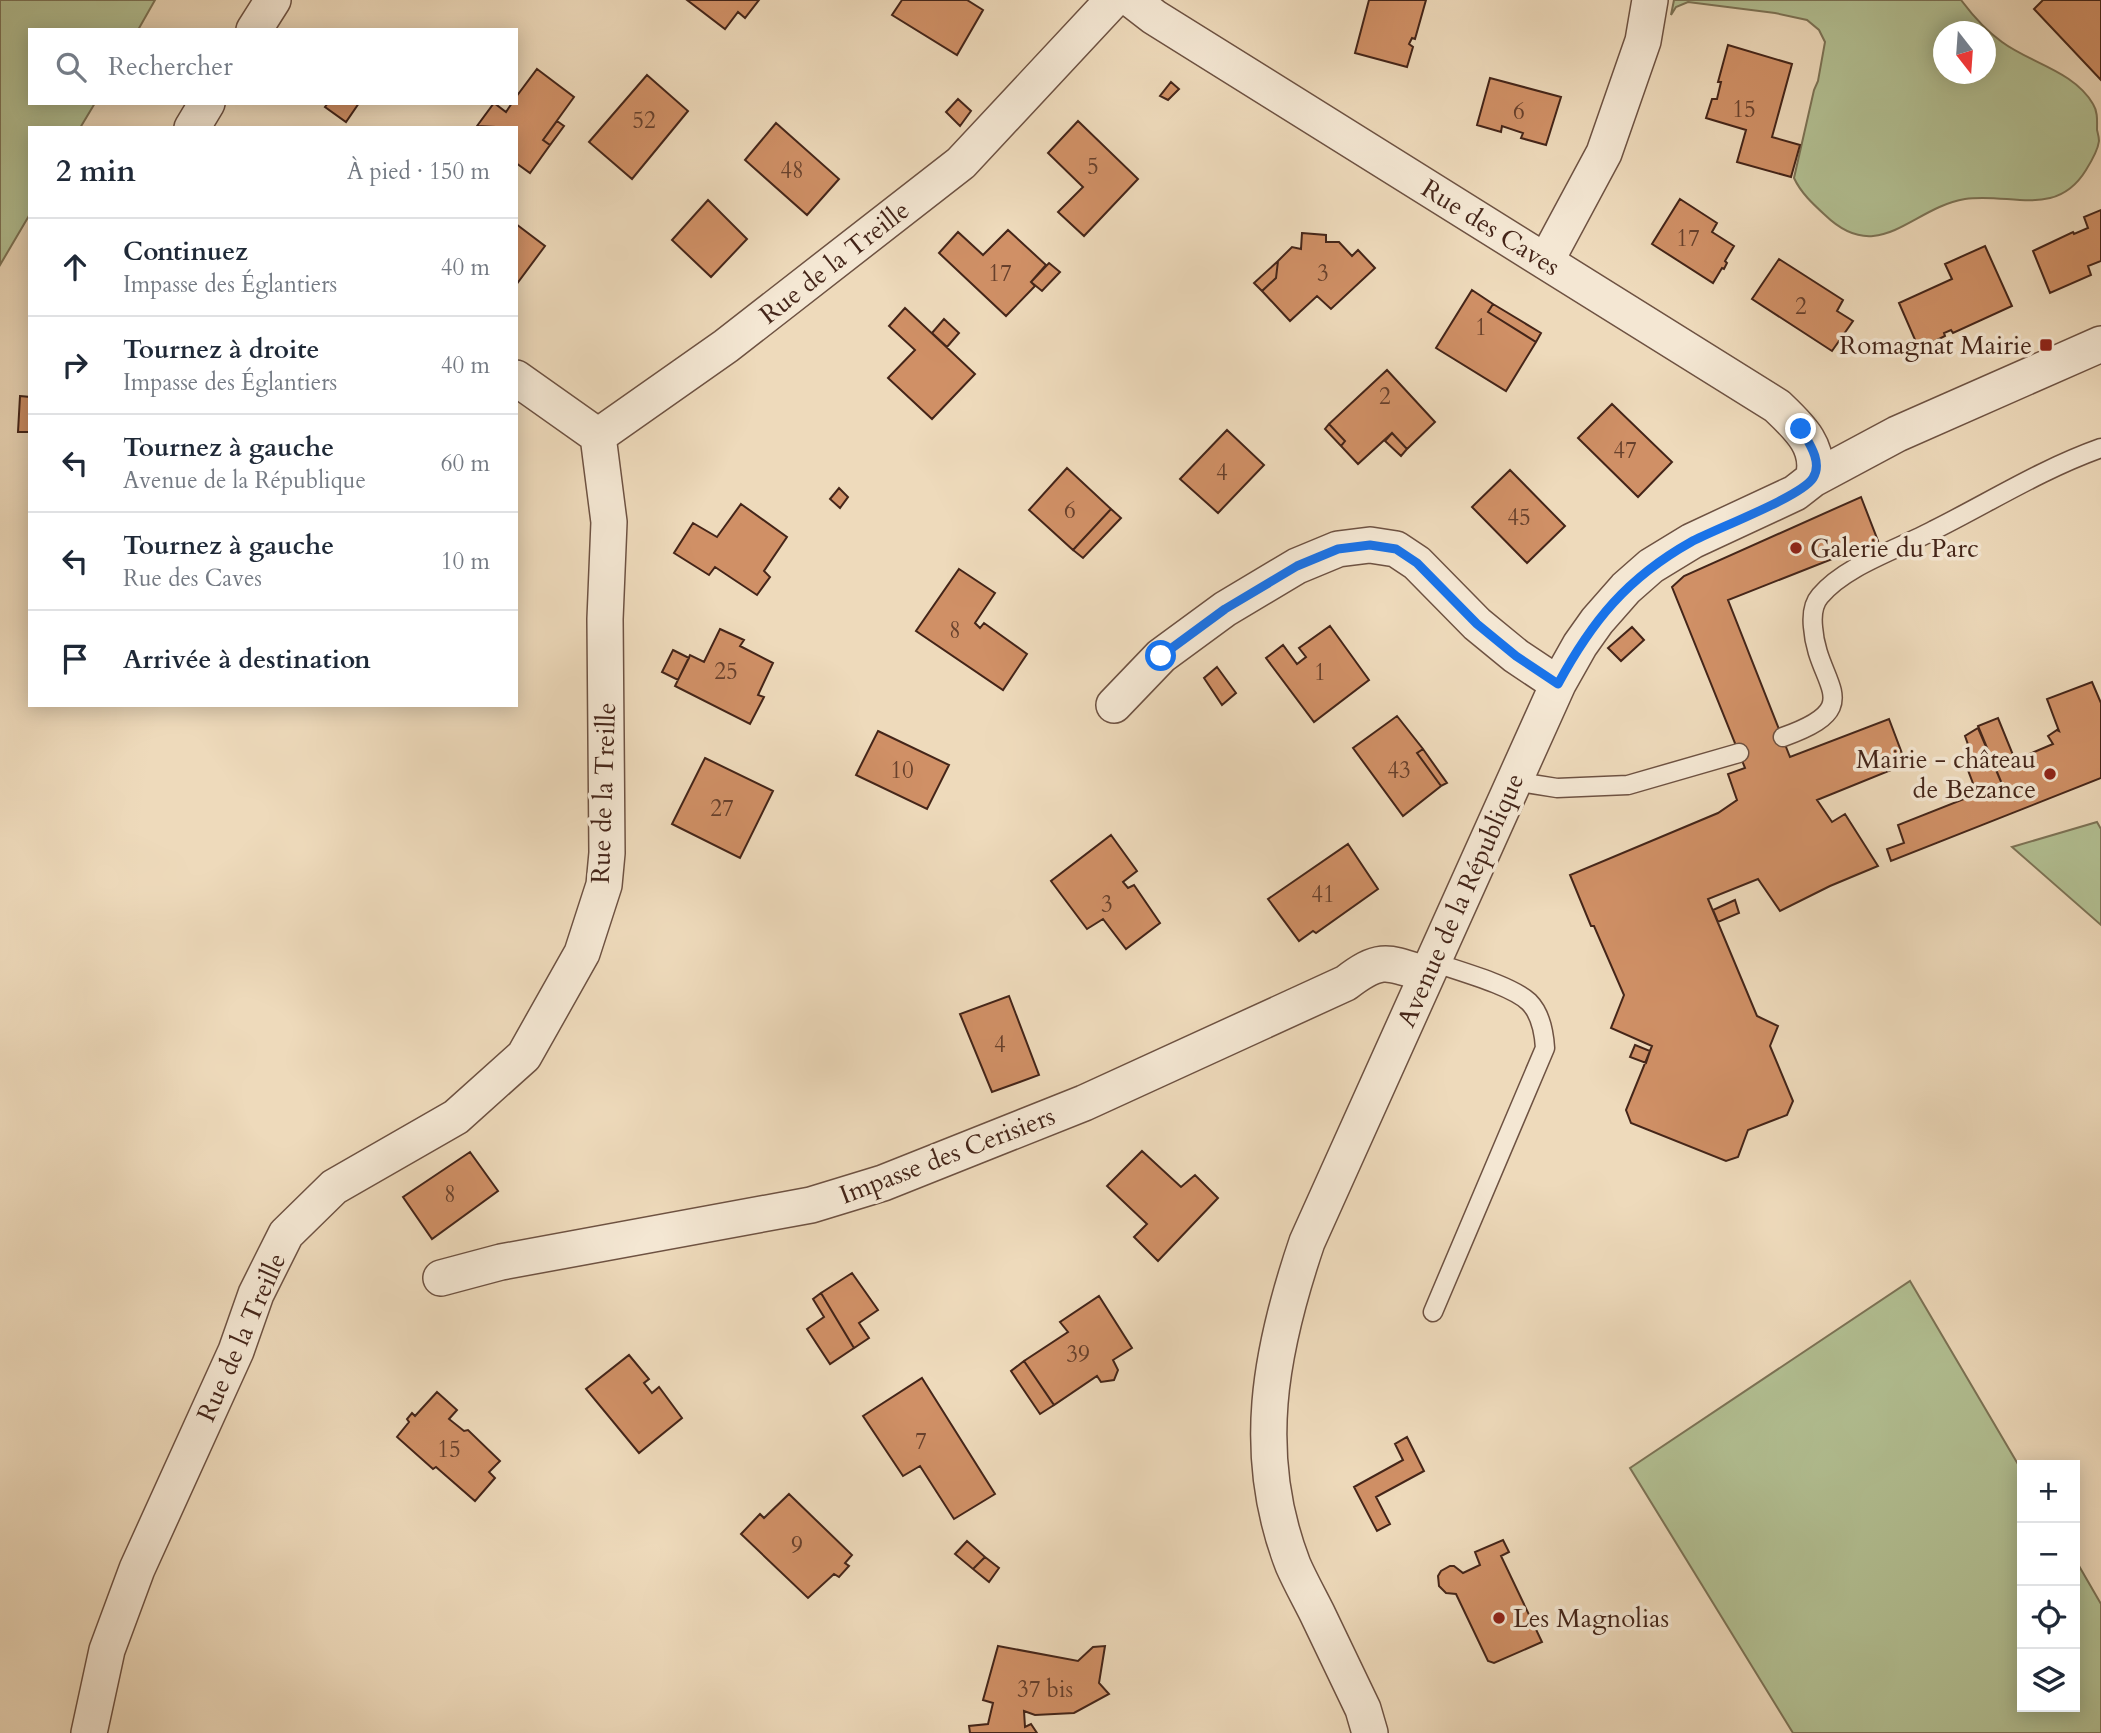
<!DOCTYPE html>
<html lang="fr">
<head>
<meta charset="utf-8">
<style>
  :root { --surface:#fff; --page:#f6f6f7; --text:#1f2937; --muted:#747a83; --line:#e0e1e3 }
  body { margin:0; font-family:Cardo,serif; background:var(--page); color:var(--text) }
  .controls { position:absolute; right:21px; bottom:21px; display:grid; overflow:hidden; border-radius:0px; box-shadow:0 4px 18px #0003 }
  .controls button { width:63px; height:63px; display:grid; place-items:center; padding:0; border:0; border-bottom:2px solid var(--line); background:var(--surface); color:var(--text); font:35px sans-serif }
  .compass { position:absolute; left:1933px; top:21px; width:63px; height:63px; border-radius:50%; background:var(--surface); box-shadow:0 4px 18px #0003; rotate:163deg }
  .stop { position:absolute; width:21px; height:21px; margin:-16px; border:5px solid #1a73e8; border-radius:50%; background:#fff }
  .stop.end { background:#1a73e8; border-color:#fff; box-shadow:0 2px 7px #0008 }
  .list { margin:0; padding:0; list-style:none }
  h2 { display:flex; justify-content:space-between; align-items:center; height:91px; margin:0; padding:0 28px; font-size:30px }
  h2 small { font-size:23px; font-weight:400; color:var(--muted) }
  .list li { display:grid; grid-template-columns:46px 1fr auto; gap:21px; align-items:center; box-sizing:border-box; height:98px; padding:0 28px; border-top:2px solid var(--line) }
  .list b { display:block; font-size:26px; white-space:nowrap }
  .list p { margin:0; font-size:23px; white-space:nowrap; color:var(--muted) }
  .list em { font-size:23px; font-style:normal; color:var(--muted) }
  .icon { flex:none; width:38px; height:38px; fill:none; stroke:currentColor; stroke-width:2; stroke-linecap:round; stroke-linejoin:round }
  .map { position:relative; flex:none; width:2101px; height:1733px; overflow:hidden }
  .search { position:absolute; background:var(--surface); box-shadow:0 4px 18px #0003; left:28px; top:28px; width:490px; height:77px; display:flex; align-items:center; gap:18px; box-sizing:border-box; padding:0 24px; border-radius:0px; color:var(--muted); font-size:26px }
  .panel { position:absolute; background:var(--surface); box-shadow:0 4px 18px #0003; left:28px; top:126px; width:490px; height:581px; border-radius:0px }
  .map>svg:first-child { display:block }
</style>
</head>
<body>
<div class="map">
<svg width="2101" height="1733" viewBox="0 0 2101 1733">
  <rect width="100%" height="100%" fill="#eedabb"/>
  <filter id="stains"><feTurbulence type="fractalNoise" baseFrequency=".00286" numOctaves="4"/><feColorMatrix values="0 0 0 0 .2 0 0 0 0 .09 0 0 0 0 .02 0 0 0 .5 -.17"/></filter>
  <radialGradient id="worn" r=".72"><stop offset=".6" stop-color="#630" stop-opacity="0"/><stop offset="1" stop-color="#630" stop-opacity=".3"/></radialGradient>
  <path fill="#b3c194" stroke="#7c7356" stroke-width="2" fill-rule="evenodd" d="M 0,0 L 155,0 L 138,30 L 30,30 L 30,103 L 95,103 L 80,128 L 30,128 L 30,214 L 0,265 Z
    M 1674,0 L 1961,0 C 1973,16 1985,30 2002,42 C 2030,63 2074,71 2093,104 C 2098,112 2097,121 2097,130 C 2098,134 2099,137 2099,141 C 2098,149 2091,162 2086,170 C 2056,219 2010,192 1965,199 C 1911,208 1879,267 1825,215 C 1813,204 1801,193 1794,178 L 1814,90 L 1818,81 L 1825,42 L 1819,30 L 1807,20 L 1775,13 L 1688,2 L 1676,7 L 1671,15 ZM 1944,32 L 1986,32 L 1986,74 L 1944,74 Z
    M 2097,822 L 2101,829 L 2101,925 L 2012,847 Z
    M 1910,1281 L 2022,1471 L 2022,1707 L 2075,1707 L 2075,1559 L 2101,1604 L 2101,1733 L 1793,1733 L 1630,1468 Z"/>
  <path fill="#d09066" stroke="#442519" stroke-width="2" d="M 687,0 L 759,0 L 745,18 L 738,12 L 725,29 Z
    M 902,0 L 967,0 L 983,10 L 957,55 L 892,15 Z
    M 1369,0 L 1426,0 L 1415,39 L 1412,38 L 1409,44 L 1413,47 L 1407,67 L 1355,53 Z
    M 2043,0 L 2101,0 L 2101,80 L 2034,9 Z
    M 1728,45 L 1792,64 L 1772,137 L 1800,145 L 1791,177 L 1737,162 L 1746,130 L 1706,118 L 1712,99 L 1717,99 L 1721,82 L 1718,82 Z
    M 537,69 L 574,97 L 543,140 L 550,145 L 530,173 L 516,163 L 516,128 L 477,126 L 494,103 L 506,112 L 512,103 L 516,103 L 516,97 Z
    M 647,75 L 688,111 L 632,179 L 589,142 Z
    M 1490,78 L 1561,97 L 1546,145 L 1521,138 L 1523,133 L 1502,126 L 1501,132 L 1477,125 Z
    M 1171,82 L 1179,89 L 1168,100 L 1160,96 Z
    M 958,99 L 971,111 L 960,126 L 946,112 Z
    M 328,103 L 359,103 L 346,122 L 325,107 Z
    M 557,121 L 564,126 L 550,145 L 543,140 Z
    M 1078,121 L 1138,179 L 1084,236 L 1058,212 L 1083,187 L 1048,153 Z
    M 776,123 L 839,179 L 807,215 L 745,160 Z
    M 1680,199 L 1717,223 L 1712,232 L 1734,246 L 1725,261 L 1727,263 L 1724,269 L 1722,268 L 1713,283 L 1652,244 Z
    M 708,200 L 747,239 L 711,277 L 672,240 Z
    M 2101,210 L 2101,261 L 2088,266 L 2091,275 L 2050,293 L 2033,251 L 2073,232 L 2074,234 L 2088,228 L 2084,217 Z
    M 516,224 L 545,246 L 516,285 Z
    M 1008,230 L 1046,265 L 1031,282 L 1035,286 L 1006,316 L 939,253 L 958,232 L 983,255 Z
    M 1302,233 L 1326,235 L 1326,242 L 1339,242 L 1352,256 L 1358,250 L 1375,268 L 1331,309 L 1317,296 L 1290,321 L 1262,291 L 1276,278 L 1278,261 L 1292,247 L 1301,249 Z
    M 1985,246 L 2012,306 L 1953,333 L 1951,330 L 1944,333 L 1945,336 L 1919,349 L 1899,303 L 1952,279 L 1945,264 Z
    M 1779,259 L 1843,300 L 1837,311 L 1853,321 L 1832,351 L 1752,299 Z
    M 1278,261 L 1276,278 L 1262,291 L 1254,283 Z
    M 1049,263 L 1060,272 L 1042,291 L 1031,282 Z
    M 1472,290 L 1493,304 L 1488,312 L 1536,342 L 1506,391 L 1436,348 Z
    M 1493,304 L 1541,333 L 1536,342 L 1488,312 Z
    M 905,308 L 975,374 L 932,419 L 888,378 L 915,350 L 889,326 Z
    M 944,319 L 959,333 L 947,347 L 932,333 Z
    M 1387,370 L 1435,422 L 1407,449 L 1392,433 L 1358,464 L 1341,446 L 1345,441 L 1329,424 Z
    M 20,396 L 30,397 L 30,432 L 18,432 Z
    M 1612,404 L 1672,462 L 1638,497 L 1578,438 Z
    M 1329,424 L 1345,441 L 1341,446 L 1325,429 Z
    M 1227,430 L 1264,465 L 1218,513 L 1180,479 Z
    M 1392,433 L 1407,449 L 1401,456 L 1385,441 Z
    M 1067,468 L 1111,509 L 1073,550 L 1029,510 Z
    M 1510,470 L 1565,526 L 1527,563 L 1472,507 Z
    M 839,488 L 848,497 L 840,508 L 830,499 Z
    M 1861,497 L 1878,541 L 1728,600 L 1790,757 L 1889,719 L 1906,764 L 1817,800 L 1832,822 L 1845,814 L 1878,866 L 1830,886 L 1780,911 L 1758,879 L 1708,899 L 1757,1016 L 1778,1026 L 1770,1046 L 1793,1101 L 1787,1115 L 1748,1130 L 1738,1157 L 1726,1161 L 1631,1123 L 1626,1110 L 1652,1046 L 1611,1028 L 1624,995 L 1594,926 L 1591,926 L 1570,875 L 1718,813 L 1737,800 L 1728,774 L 1745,768 L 1672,587 L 1684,576 Z
    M 741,504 L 787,537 L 764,571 L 770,577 L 757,595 L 715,567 L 709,575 L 674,553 L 693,523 L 717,537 Z
    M 1111,509 L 1121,518 L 1083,558 L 1073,550 Z
    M 959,569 L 995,593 L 975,623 L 980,628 L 984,623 L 1027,654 L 1003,690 L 916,631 Z
    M 1330,626 L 1369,680 L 1314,722 L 1266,658 L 1283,645 L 1297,664 L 1306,657 L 1299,648 Z
    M 1632,627 L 1644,640 L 1621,661 L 1608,648 Z
    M 720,629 L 744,640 L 740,646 L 773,663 L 758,695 L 764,697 L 750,724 L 675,686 L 690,655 L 704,662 Z
    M 673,650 L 689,658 L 678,680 L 662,672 Z
    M 1217,667 L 1236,693 L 1222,705 L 1204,678 Z
    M 2092,682 L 2101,703 L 2101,778 L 1891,861 L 1887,849 L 1904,843 L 1898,825 L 2002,784 L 1978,726 L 1998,718 L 2015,760 L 2053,744 L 2048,736 L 2057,730 L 2059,731 L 2047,699 Z
    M 1397,716 L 1423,749 L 1417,753 L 1441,786 L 1403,816 L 1353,748 Z
    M 1978,728 L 2002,784 L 1977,794 L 1963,757 L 1971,753 L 1965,736 Z
    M 878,731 L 949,765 L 927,809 L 856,775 Z
    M 1423,749 L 1447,783 L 1441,786 L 1417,753 Z
    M 705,758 L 773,791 L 740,858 L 672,824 Z
    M 1111,835 L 1137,871 L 1123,882 L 1128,888 L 1134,885 L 1160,923 L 1126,949 L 1103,919 L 1087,929 L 1051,881 Z
    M 1348,844 L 1378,889 L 1316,933 L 1313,931 L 1299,941 L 1268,899 Z
    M 1735,900 L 1739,913 L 1718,922 L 1713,910 Z
    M 1009,996 L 1039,1075 L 992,1092 L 960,1014 Z
    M 1635,1045 L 1650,1051 L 1646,1063 L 1630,1057 Z
    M 1142,1151 L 1181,1187 L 1195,1175 L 1218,1198 L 1158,1261 L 1134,1237 L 1147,1224 L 1107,1186 Z
    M 470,1152 L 498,1191 L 432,1239 L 403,1197 Z
    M 852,1273 L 878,1310 L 859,1323 L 869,1338 L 854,1348 L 821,1293 Z
    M 821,1293 L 854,1348 L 830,1364 L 807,1329 L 824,1317 L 813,1299 Z
    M 1099,1296 L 1132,1348 L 1113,1360 L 1118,1370 L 1114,1380 L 1101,1382 L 1097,1376 L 1054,1405 L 1024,1361 L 1068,1332 L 1060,1322 Z
    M 629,1355 L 649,1379 L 644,1383 L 652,1393 L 659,1387 L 682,1418 L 639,1453 L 586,1389 Z
    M 1024,1361 L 1054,1405 L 1040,1414 L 1011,1371 Z
    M 922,1378 L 995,1494 L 954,1519 L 920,1466 L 903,1476 L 863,1416 Z
    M 437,1392 L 457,1410 L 449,1419 L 464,1431 L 468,1430 L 500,1461 L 489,1472 L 495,1478 L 475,1501 L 436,1467 L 433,1469 L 397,1437 L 409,1422 L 407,1419 L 412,1413 L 415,1416 Z
    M 1407,1437 L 1424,1471 L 1376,1497 L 1390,1524 L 1377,1531 L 1354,1487 L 1403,1460 L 1395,1444 Z
    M 789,1494 L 852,1555 L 845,1563 L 849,1566 L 839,1577 L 834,1574 L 808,1598 L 741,1534 L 760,1514 L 764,1518 Z
    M 1503,1540 L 1509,1552 L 1501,1556 L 1542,1642 L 1494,1663 L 1488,1661 L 1456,1594 L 1446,1593 L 1439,1586 L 1438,1576 L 1441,1571 L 1450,1566 L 1454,1566 L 1463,1573 L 1480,1565 L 1475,1552 Z
    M 967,1541 L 985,1557 L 973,1569 L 955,1554 Z
    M 985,1557 L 999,1568 L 989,1582 L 973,1569 Z
    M 998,1646 L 1078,1661 L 1093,1647 L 1105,1646 L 1099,1683 L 1109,1694 L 1074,1713 L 1035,1715 L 1024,1711 L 1025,1727 L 1031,1724 L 1037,1733 L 970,1733 L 969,1726 L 988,1724 L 993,1703 L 983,1700 Z"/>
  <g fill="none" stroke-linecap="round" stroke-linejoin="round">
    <g stroke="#6e5242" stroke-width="21">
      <path id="lane" d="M 1783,737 C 1870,706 1817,686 1813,627 C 1812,617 1813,604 1820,596 C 1846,565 1899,549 1934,530 C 1990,502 2042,469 2101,448
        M 1513,781 L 1557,788 L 1628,785 L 1739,753
        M 1433,962 C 1458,971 1511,985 1529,1002 C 1541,1014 1544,1032 1545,1048 L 1433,1312"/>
    </g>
    <g stroke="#6e5242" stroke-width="38">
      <path id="street" d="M 1132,0 L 1154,17 L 1777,406 C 1798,426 1822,447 1813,479
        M 254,30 L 273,0
        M 192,128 L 207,103
        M 1546,261 L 1604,153 L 1643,41 L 1650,0
        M 516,378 L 598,436
        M 1114,705 L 1161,656 L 1225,609 L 1297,566 L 1338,549 L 1370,545 L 1396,549 L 1417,563 L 1477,624 L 1516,656 L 1558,684
        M 441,1278 L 501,1262 L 811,1205 L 883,1183 L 1084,1103 L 1346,983 C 1381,956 1388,962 1427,975
        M 89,1733 L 107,1650 L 137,1569 L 236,1351 L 256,1294 L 286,1234 L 334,1187 L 456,1117 L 524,1056 L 582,953 L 604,885 L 607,853 L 605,619 L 609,522 L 598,436 L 726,346 L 961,163 L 1113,0
        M 1370,1733 L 1363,1709 C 1348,1677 1332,1645 1317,1613 C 1309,1597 1300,1581 1293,1565 C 1250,1454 1270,1351 1307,1242 L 1558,684 L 1580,645 L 1597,621 L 1626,588 L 1651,566 L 1692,541 L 1795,493 L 1813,479 L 1897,434 L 2101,344"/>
    </g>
    <use href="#lane" stroke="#f4e7d3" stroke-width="18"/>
    <use href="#street" stroke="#f4e7d3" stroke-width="35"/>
  </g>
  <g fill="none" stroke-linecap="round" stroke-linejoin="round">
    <path stroke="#1a73e8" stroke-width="9" d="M 1161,656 L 1225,609 L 1297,566 L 1338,549 L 1370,545 L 1396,549 L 1417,563 L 1477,624 L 1516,656 L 1558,684 C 1592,621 1627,578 1691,542 C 1715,529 1801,497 1813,478 C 1823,462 1809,443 1801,429"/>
  </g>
  <g fill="#8f2418" stroke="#f4e7d3" stroke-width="2.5">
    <rect x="2039" y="338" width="14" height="14" rx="3.5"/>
    <circle cx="1796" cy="548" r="7"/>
    <circle cx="2050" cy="774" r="7"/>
    <circle cx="1499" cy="1618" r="7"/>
  </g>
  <g text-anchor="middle" stroke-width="7" stroke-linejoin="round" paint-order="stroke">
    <g font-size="23" fill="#67402c">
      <text x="1744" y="117">15</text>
      <text x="1519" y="119">6</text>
      <text x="644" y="128">52</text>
      <text x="1093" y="174">5</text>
      <text x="792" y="178">48</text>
      <text x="1688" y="246">17</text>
      <text x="1000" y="281">17</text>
      <text x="1323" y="281">3</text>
      <text x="1801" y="314">2</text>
      <text x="1481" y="335">1</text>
      <text x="1385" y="404">2</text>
      <text x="1625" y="458">47</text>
      <text x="1222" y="480">4</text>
      <text x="1070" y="518">6</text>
      <text x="1519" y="525">45</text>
      <text x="955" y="638">8</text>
      <text x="726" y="679">25</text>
      <text x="1320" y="680">1</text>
      <text x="902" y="778">10</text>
      <text x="1399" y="778">43</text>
      <text x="722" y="816">27</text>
      <text x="1323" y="902">41</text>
      <text x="1107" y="912">3</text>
      <text x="1000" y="1052">4</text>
      <text x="450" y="1202">8</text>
      <text x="1078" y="1362">39</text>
      <text x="921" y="1449">7</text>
      <text x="449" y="1457">15</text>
      <text x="797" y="1553">9</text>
      <text x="1045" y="1697">37 bis</text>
    </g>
    <g font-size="26" fill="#442519" stroke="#f4e7d3">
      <text transform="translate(1491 227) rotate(32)" y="9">Rue des Caves</text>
      <text transform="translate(834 262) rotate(-38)" y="9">Rue de la Treille</text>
      <text transform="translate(603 793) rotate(-88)" y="9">Rue de la Treille</text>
      <text transform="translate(1460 900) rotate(-66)" y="9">Avenue de la République</text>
      <text transform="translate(947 1155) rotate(-21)" y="9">Impasse des Cerisiers</text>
      <text transform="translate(241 1337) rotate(-66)" y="9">Rue de la Treille</text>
    </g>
    <g font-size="26" fill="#442519" stroke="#f4e7d3" text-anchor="end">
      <text x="2032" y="354">Romagnat Mairie</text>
      <text x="1810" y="557" text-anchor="start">Galerie du Parc</text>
      <text x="2036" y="768">Mairie - château<tspan x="2036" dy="30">de Bezance</tspan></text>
      <text x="1513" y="1627" text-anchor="start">Les Magnolias</text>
    </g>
  </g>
  <rect width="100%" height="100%" filter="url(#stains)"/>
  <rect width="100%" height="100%" fill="url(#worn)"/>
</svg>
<div class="controls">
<button>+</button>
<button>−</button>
<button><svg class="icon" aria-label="locate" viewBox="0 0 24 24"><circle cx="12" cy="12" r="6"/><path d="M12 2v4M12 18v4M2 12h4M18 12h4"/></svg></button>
<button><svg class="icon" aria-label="layers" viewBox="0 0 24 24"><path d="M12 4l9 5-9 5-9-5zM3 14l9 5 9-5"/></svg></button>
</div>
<svg class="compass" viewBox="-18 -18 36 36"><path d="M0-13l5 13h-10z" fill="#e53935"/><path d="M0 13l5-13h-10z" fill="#747a83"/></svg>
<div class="stop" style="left:1161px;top:656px"></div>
<div class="stop end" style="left:1801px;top:429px"></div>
<div class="search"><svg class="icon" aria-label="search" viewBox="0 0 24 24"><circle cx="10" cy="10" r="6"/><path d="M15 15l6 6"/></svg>Rechercher</div>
<section class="panel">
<h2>2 min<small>À pied · 150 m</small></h2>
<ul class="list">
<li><svg class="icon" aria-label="ahead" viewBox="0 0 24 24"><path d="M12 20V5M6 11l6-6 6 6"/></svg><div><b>Continuez</b><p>Impasse des Églantiers</p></div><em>40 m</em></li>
<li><svg class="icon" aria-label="right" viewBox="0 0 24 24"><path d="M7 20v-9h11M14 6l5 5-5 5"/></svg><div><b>Tournez à droite</b><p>Impasse des Églantiers</p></div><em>40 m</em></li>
<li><svg class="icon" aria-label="left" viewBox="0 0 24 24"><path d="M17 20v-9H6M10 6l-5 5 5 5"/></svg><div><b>Tournez à gauche</b><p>Avenue de la République</p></div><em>60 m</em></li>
<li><svg class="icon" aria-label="left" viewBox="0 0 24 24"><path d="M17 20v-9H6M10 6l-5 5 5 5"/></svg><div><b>Tournez à gauche</b><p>Rue des Caves</p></div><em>10 m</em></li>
<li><svg class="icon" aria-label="arrive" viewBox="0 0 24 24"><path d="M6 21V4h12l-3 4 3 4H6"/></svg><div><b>Arrivée à destination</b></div></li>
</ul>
</section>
</div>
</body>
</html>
